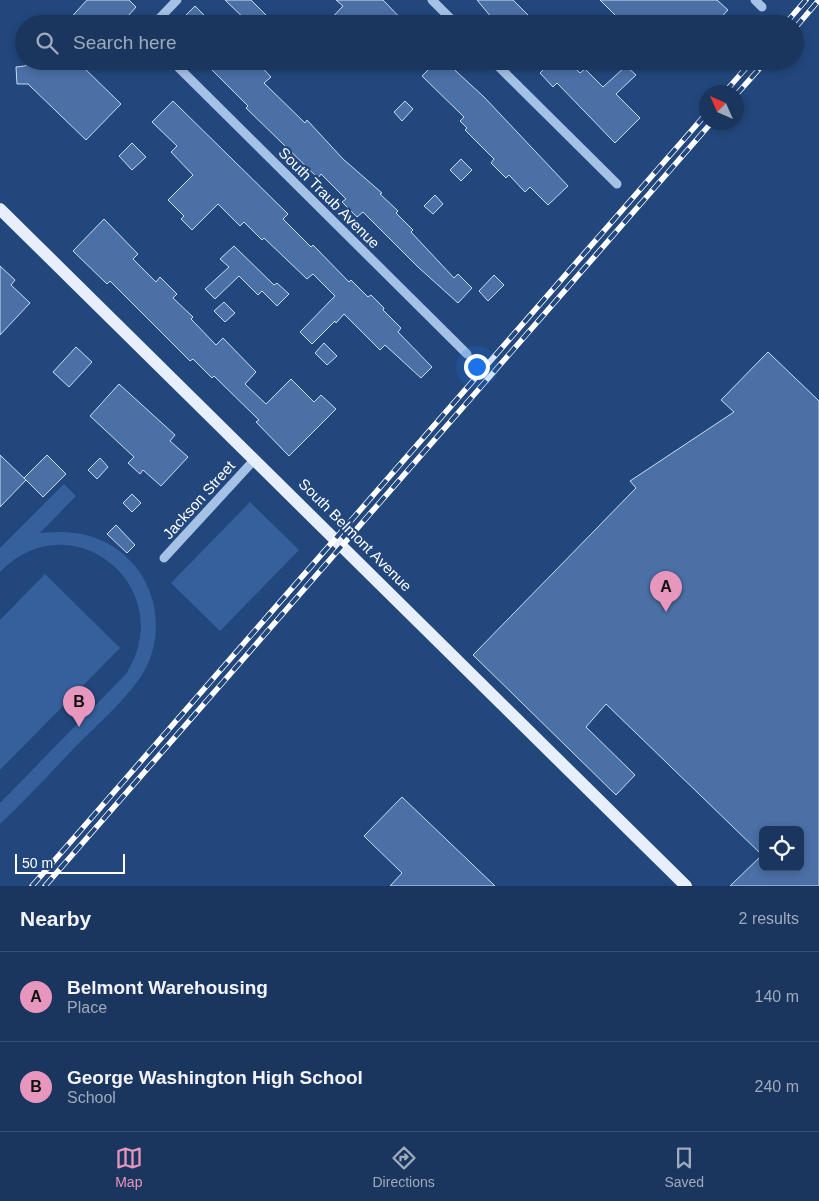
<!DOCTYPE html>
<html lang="en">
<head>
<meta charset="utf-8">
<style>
  :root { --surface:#1a355e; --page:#233d64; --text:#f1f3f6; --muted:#9fabbc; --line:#385073; --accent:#e797bd }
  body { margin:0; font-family:Helvetica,sans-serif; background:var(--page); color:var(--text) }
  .controls { position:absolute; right:15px; bottom:15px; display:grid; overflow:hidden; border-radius:8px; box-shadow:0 2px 8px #0003 }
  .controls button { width:45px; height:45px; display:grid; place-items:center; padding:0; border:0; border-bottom:1px solid var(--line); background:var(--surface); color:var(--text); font:25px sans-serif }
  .compass { position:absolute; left:699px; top:85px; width:45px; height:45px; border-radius:50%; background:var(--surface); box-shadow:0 2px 8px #0003; rotate:315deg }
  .scale { position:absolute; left:15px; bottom:12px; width:110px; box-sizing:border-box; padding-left:5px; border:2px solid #fff; border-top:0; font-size:14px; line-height:18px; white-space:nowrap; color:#fff; -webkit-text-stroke:4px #22477d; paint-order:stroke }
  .you { position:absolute; left:476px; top:366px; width:18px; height:18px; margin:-12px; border:4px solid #fff; border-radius:50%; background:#1a73e8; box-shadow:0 0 0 8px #1a73e833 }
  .badge { display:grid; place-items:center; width:32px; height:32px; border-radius:50%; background:var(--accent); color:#111; font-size:16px; font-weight:700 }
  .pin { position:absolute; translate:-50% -41px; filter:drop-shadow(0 1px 2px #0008) }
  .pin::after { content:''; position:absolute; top:26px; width:18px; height:15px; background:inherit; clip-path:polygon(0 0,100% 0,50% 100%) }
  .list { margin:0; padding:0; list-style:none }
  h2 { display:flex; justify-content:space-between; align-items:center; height:65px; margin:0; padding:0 20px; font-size:21px }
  h2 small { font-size:16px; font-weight:400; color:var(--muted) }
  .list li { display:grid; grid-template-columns:32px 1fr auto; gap:15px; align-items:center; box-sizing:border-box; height:90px; padding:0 20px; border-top:1px solid var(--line) }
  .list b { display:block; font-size:19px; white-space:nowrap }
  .list p { margin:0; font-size:16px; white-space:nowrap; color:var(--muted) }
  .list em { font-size:16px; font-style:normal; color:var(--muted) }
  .icon { flex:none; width:28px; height:28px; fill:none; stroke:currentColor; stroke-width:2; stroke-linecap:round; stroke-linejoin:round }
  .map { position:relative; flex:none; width:819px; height:886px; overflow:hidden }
  .search { position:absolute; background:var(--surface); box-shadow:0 2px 8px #0003; left:15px; right:15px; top:15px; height:55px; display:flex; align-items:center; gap:12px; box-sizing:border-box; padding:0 18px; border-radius:28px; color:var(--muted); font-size:19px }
  .sheet { height:245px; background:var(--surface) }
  nav { display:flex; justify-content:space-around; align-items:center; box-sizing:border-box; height:70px; border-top:1px solid var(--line); background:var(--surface); font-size:14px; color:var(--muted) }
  nav a { display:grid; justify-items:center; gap:2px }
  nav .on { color:var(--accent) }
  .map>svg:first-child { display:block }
</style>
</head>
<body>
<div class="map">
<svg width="819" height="886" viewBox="0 0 819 886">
  <rect width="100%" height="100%" fill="#22477d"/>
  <path fill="#35609b" d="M 64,484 L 76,496 L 40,533 C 77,529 110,536 135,566 C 162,599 163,648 137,682 C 120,705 97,725 77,745 C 51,772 27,799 0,824 L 0,803 L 126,674 C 181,587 71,499 0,572 L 0,548 Z
    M 250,502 L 299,550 L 220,631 L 171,583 Z
    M 45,574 L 120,648 L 0,770 L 0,620 Z"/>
  <path fill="#4b70a6" stroke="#cadcf5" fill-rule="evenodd" d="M 87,0 L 129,0 L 136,7 L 121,24 L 65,24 Z
    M 225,0 L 251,0 L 275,24 L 250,24 Z
    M 336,0 L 383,0 L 406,24 L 326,24 L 343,6 Z
    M 477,0 L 513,0 L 537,24 L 497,24 Z
    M 600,0 L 717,0 L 728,10 L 715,24 L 624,24 Z
    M 195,6 L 213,24 L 177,24 Z
    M 30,61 L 77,61 L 121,104 L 86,140 L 28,84 L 17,84 L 16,67 L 25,66 Z
    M 207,61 L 256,61 L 271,77 L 264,83 L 305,123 L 307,120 L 343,159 L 382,193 L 380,194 L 398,211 L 396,213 L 413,230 L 411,232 L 454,278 L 458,274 L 472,288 L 458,303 L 418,267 L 363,212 L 357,217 L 342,202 L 346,199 L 321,174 L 318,178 L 246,108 L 248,106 L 211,69 L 213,67 Z
    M 437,61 L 445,61 L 484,97 L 568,186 L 548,205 L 530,187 L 525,192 L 509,175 L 506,178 L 491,163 L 494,159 L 465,130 L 467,128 L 460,121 L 464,117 L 422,76 Z
    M 533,61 L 568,61 L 580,73 L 585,69 L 603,87 L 626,66 L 636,75 L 616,94 L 640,118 L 615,143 L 557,83 L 553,87 L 540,73 L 543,70 Z
    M 173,101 L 288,214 L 283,219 L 311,247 L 313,245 L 349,282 L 351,280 L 368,297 L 371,295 L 384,308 L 383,310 L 401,328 L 398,332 L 432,367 L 421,378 L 385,345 L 380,350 L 344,314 L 336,323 L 335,321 L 312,344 L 300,332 L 335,296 L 313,274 L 307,279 L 264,238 L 262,240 L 244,222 L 240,226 L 218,204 L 192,230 L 181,219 L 184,216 L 168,200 L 193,175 L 171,152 L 177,146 L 152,122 Z
    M 405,101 L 413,109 L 402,121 L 394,112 Z
    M 132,143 L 146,157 L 132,170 L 119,156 Z
    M 461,159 L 472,170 L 461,181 L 450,170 Z
    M 435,195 L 443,204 L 433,214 L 424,206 Z
    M 104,219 L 138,254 L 133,259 L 156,282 L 160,277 L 177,294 L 173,298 L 193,317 L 191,319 L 216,345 L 223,338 L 256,372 L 245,384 L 266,404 L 291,379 L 314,402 L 321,395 L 336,409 L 289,456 L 256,422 L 259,420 L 214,376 L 212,378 L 193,359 L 190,361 L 110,281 L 107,284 L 73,251 Z
    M 234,246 L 274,285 L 277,283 L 289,294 L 277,306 L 262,291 L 258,295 L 239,276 L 215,299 L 205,289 L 229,267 L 220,259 Z
    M 0,266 L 15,280 L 11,285 L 30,303 L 0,335 Z
    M 494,275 L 504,285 L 488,301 L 479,291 Z
    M 224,302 L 235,313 L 225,322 L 214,311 Z
    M 324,343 L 337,356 L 327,365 L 315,353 Z
    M 76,347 L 92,362 L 69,387 L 53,372 Z
    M 768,352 L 819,401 L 819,886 L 730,886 L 762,855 L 606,704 L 586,727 L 635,775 L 616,795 L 473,655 L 636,488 L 630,481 L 734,412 L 721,400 ZM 763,830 L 800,830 L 800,867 L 763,867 Z
    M 119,384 L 175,435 L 170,441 L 188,457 L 161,486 L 143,470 L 140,474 L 128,463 L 134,457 L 90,416 Z
    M 0,455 L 26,480 L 0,507 Z
    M 47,455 L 66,474 L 43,497 L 24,478 Z
    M 100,458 L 108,467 L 97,479 L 88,470 Z
    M 132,494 L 141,503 L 132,512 L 123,503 Z
    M 116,525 L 135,545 L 127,553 L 107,534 Z
    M 402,797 L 495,886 L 390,886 L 402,873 L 364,836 Z"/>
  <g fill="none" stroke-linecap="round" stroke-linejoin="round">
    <path stroke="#a6c1e6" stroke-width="9" d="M 432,0 L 456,24
      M 755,0 L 762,7
      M 154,24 L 177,0
      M 172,61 L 467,354
      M 493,61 L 617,184
      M 164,558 L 255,459"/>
    <path stroke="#e7effd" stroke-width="12" d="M 0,209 L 686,886"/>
    <g stroke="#fff" stroke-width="5.5">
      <path id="rail" d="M 785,24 L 806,0
        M 795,28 L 819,0
        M 725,92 L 752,61
        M 736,95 L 766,61
        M 32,886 L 706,114
        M 45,886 L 712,122"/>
    </g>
    <use href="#rail" stroke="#22477d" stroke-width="4" stroke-dasharray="11" stroke-linecap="butt"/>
  </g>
  <g text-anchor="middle" stroke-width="4.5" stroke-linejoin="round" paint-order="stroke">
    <g font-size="15" fill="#fff" stroke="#22477d">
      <text transform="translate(329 198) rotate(45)" y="5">South Traub Avenue</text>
      <text transform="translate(199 500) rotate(-48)" y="5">Jackson Street</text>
      <text transform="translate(355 535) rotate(45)" y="5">South Belmont Avenue</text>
    </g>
  </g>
</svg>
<div class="controls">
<button><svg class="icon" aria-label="locate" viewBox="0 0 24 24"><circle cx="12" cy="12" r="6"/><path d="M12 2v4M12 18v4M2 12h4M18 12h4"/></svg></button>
</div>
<svg class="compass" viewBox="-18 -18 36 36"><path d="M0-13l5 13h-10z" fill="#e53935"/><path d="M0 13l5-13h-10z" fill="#9fabbc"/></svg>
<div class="scale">50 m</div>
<div class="you"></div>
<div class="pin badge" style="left:666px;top:612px">A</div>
<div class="pin badge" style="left:79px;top:727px">B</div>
<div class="search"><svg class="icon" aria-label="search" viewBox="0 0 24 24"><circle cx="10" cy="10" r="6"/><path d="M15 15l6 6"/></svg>Search here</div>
</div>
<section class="sheet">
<h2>Nearby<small>2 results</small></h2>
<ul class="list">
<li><span class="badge">A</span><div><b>Belmont Warehousing</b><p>Place</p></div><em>140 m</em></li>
<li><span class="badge">B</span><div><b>George Washington High School</b><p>School</p></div><em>240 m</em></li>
</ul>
</section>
<nav>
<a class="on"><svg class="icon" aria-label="map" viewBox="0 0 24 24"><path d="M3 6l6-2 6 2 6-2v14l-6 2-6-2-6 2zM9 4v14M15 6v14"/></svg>Map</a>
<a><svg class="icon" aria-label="directions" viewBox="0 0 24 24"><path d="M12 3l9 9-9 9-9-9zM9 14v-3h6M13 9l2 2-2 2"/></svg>Directions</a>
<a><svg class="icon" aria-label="saved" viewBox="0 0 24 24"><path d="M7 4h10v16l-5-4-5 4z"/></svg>Saved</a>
</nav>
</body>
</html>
